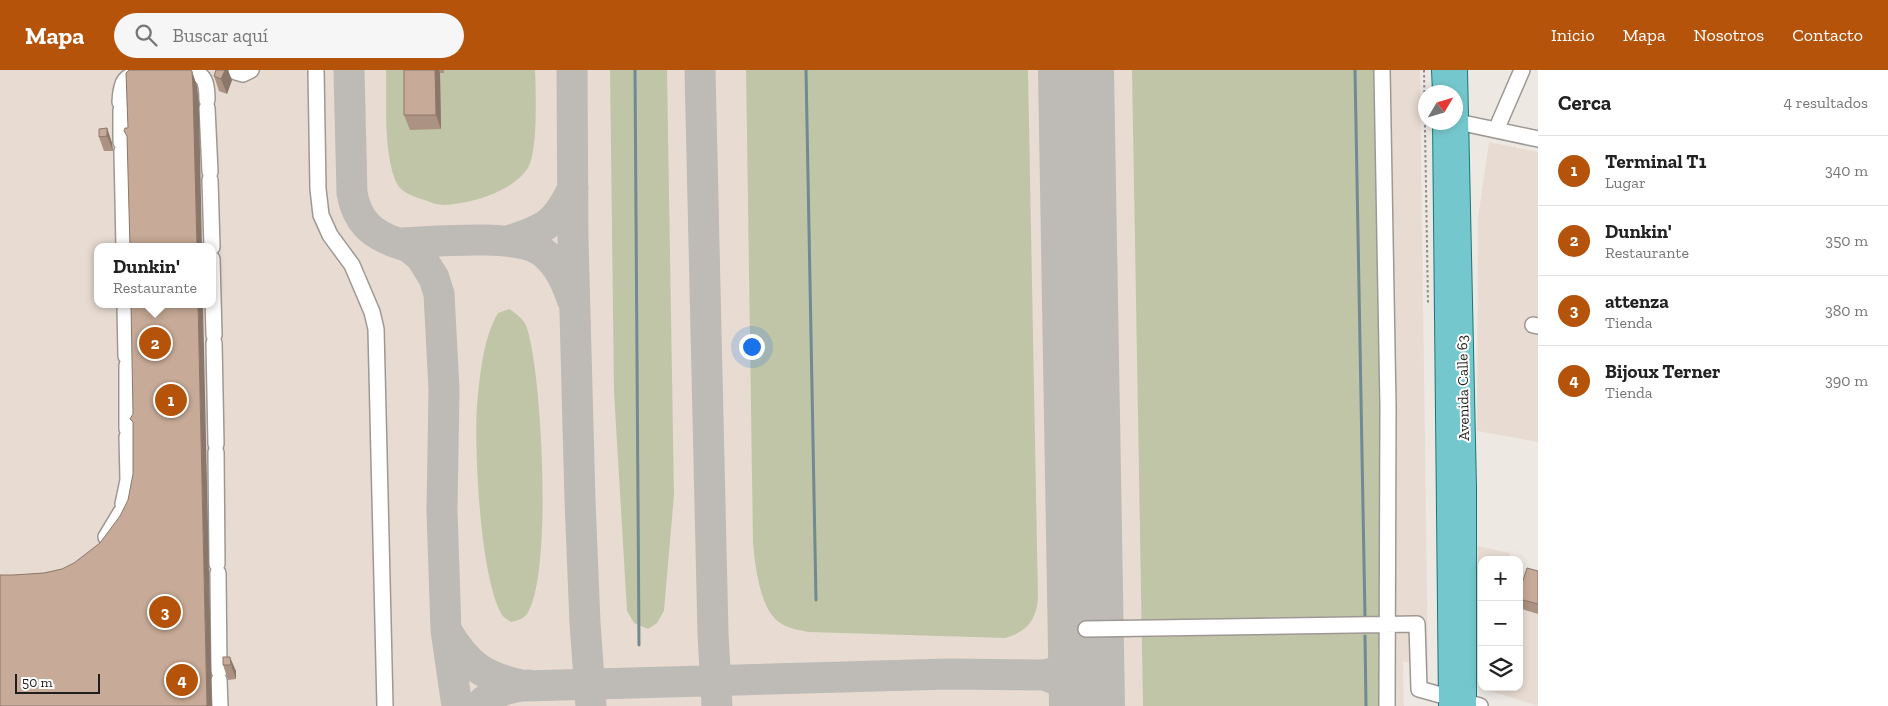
<!DOCTYPE html>
<html lang="es">
<head>
<meta charset="utf-8">
<style>
  :root { --surface:#fff; --page:#f6f6f6; --text:#222; --muted:#767676; --line:#e0e0e0; --accent:#b45309 }
  body { margin:0; font-family:"Zilla Slab",serif; background:var(--page); color:var(--text) }
  .controls { position:absolute; right:15px; bottom:15px; display:grid; overflow:hidden; border-radius:10px; box-shadow:0 2px 8px #0003 }
  .controls button { width:45px; height:45px; display:grid; place-items:center; padding:0; border:0; border-bottom:1px solid var(--line); background:var(--surface); color:var(--text); font:25px sans-serif }
  .compass { position:absolute; left:1418px; top:15px; width:45px; height:45px; border-radius:50%; background:var(--surface); box-shadow:0 2px 8px #0003; rotate:52deg }
  .scale { position:absolute; left:15px; bottom:12px; width:85px; box-sizing:border-box; padding-left:5px; border:2px solid #201e1c; border-top:0; font-size:14px; line-height:18px; white-space:nowrap; color:#201e1c; -webkit-text-stroke:4px #fff; paint-order:stroke }
  .you { position:absolute; left:751px; top:276px; width:18px; height:18px; margin:-12px; border:4px solid #fff; border-radius:50%; background:#1a73e8; box-shadow:0 0 0 8px #1a73e833 }
  .badge { display:grid; place-items:center; width:32px; height:32px; border-radius:50%; background:var(--accent); color:#fff; font-size:16px; font-weight:700 }
  .pin { position:absolute; translate:-50% -50%; border:2px solid #fff; box-shadow:0 1px 5px #0006 }
  .popup { position:absolute; left:94px; top:173px; width:122px; height:65px; box-sizing:border-box; display:grid; place-content:center; border-radius:10px; background:var(--surface); filter:drop-shadow(0 1px 4px #0005); font-size:16px; white-space:nowrap; color:var(--muted) }
  .popup b { font-size:19px; color:var(--text) }
  .popup::after { content:''; position:absolute; left:50%; top:100%; margin-left:-10px; border:10px solid transparent; border-top-color:var(--surface) }
  .list { margin:0; padding:0; list-style:none }
  h2 { display:flex; justify-content:space-between; align-items:center; height:65px; margin:0; padding:0 20px; font-size:21px }
  h2 small { font-size:16px; font-weight:400; color:var(--muted) }
  .list li { display:grid; grid-template-columns:32px 1fr auto; gap:15px; align-items:center; box-sizing:border-box; height:70px; padding:0 20px; border-top:1px solid var(--line) }
  .list b { display:block; font-size:19px; white-space:nowrap }
  .list p { margin:0; font-size:16px; white-space:nowrap; color:var(--muted) }
  .list em { font-size:16px; font-style:normal; color:var(--muted) }
  .icon { flex:none; width:28px; height:28px; fill:none; stroke:currentColor; stroke-width:2; stroke-linecap:round; stroke-linejoin:round }
  .map { position:relative; flex:none; width:1538px; height:636px; overflow:hidden }
  header { display:flex; align-items:center; gap:30px; box-sizing:border-box; height:70px; padding:0 25px; background:var(--accent); color:#fff }
  header strong { font-size:24px }
  nav { display:flex; gap:28px; margin-inline-start:auto; font-size:18px }
  .search { width:350px; height:45px; background:var(--page); display:flex; align-items:center; gap:12px; box-sizing:border-box; padding:0 18px; border-radius:28px; color:var(--muted); font-size:19px }
  main { display:flex }
  aside { flex:1; background:var(--surface) }
  .map>svg:first-child { display:block }
</style>
</head>
<body>
<header>
<strong>Mapa</strong>
<div class="search"><svg class="icon" aria-label="search" viewBox="0 0 24 24"><circle cx="10" cy="10" r="6"/><path d="M15 15l6 6"/></svg>Buscar aquí</div>
<nav><a>Inicio</a><a>Mapa</a><a>Nosotros</a><a>Contacto</a></nav>
</header>
<main>
<div class="map">
<svg width="1538" height="636" viewBox="0 0 1538 636">
  <rect width="100%" height="100%" fill="#eee8e3"/>
  <path fill="#e8dcd2" fill-rule="evenodd" d="M 0,0 L 1420,0 L 1428,599 L 1403,591 L 1404,636 L 0,636 ZM 98,177 L 212,177 L 212,234 L 98,234 Z
    M 1489,72 L 1538,82 L 1538,372 L 1477,361 L 1478,148 Z
    M 1477,476 L 1510,483 L 1509,490 L 1482,490 L 1482,617 L 1519,617 L 1519,500 L 1538,505 L 1538,636 L 1482,618 Z"/>
  <path fill="#c1c5a7" d="M 386,0 L 535,0 C 536,21 538,81 528,98 C 512,122 471,134 443,135 C 436,135 428,131 421,129 C 411,126 399,121 395,110 C 383,76 387,35 386,0 Z
    M 610,0 L 667,0 L 674,425 L 664,541 L 657,553 L 648,559 L 634,553 L 627,541 L 614,322 Z
    M 746,0 L 1028,0 L 1038,529 C 1036,551 1026,562 1005,568 L 808,562 C 800,560 790,559 782,554 C 760,543 755,495 753,473 Z
    M 1132,0 L 1377,0 L 1383,354 L 1384,636 L 1143,636 Z
    M 509,239 C 516,243 524,249 527,258 C 542,303 553,506 527,544 C 523,549 517,551 511,552 C 508,550 504,548 502,545 C 480,508 474,379 477,335 C 480,305 483,268 498,243 Z"/>
  <g fill="none" stroke-linecap="round" stroke-linejoin="round">
    <path stroke="#708992" stroke-width="3" d="M 635,0 L 639,575
      M 806,0 L 816,530
      M 1355,0 L 1365,547
      M 1365,566 L 1366,636"/>
    <path stroke="#bebab5" stroke-width="31" d="M 349,0 L 352,123 C 357,151 371,164 397,173 C 431,172 510,164 538,179 C 555,189 566,211 572,229
      M 572,0 L 573,169 L 580,430 L 585,553 L 591,636
      M 700,0 L 713,564 L 717,636
      M 508,171 C 545,159 556,154 573,118
      M 397,173 L 409,177 L 421,187 L 434,208 L 439,224 L 444,319 L 442,441 L 446,560 L 457,636
      M 446,560 C 468,597 484,607 525,616 L 949,604 L 1044,605 L 1063,612 L 1083,636
      M 1044,605 C 1066,601 1080,591 1086,569
      M 479,636 C 493,621 508,618 528,615"/>
    <path stroke="#bebab5" stroke-width="76" d="M 1076,0 L 1087,636"/>
    <g stroke="#9e9894" stroke-width="18">
      <path id="minor" d="M 316,0 L 318,119 L 321,145 L 330,165 L 352,195 L 372,242 L 376,259 L 385,636
        M 1382,0 L 1388,336 L 1387,636
        M 173,2 C 198,2 207,0 207,30
        M 236,2 L 243,4 L 251,0
        M 120,32 C 121,11 124,4 146,3
        M 207,38 L 210,102
        M 121,40 L 121,72
        M 1458,52 L 1538,69
        M 1496,60 L 1522,0
        M 122,81 L 124,177
        M 210,110 L 212,177
        M 212,189 L 214,265
        M 125,234 L 126,286
        M 1533,255 L 1538,256
        M 214,273 L 216,374
        M 127,295 L 127,359
        M 216,382 L 217,494
        M 123,434 L 128,410 L 127,367
        M 106,467 L 121,442
        M 218,503 L 219,601
        M 1086,559 L 1417,554 L 1419,619 L 1480,636
        M 219,610 L 220,636"/>
    </g>
    <g stroke="#1a757a" stroke-width="22">
      <path id="major" d="M 1442,0 L 1443,22
        M 1457,0 L 1466,417 L 1466,636
        M 1443,52 L 1449,636"/>
    </g>
    <path stroke="#908b88" stroke-width="2" stroke-dasharray="2.5 2.5" stroke-linecap="butt" d="M 1424,0 L 1428,234"/>
    <use href="#minor" stroke="#fff" stroke-width="15"/>
    <use href="#major" stroke="#74c8cd" stroke-width="20"/>
  </g>
  <path fill="#ab9282" d="M 404,0 L 444,0 L 444,3 L 440,3 L 441,59 L 410,60 L 404,45 Z
    M 214,6 L 232,10 L 227,24 L 219,21 Z
    M 107,58 L 112,73 L 113,81 L 104,81 L 99,67 Z
    M 1538,501 L 1538,544 L 1522,539 L 1519,533 L 1519,523 Z
    M 223,587 L 236,601 L 236,609 L 228,610 L 223,595 Z"/>
  <path fill="#8b776a" d="M 225,0 L 228,0 L 232,10 L 227,24 L 221,9 Z
    M 435,0 L 439,0 L 440,3 L 441,59 L 436,45 Z
    M 192,1 L 197,16 L 199,34 L 202,177 L 197,177 Z
    M 107,58 L 112,73 L 113,81 L 107,66 Z
    M 198,234 L 203,234 L 212,636 L 207,636 Z
    M 230,587 L 236,601 L 236,609 L 231,595 Z"/>
  <path fill="#c7aa97" stroke="#8b776a" d="M 129,0 L 190,0 L 192,1 L 193,19 L 197,177 L 130,177 L 127,66 L 124,61 L 125,58 L 128,58 L 126,3 Z
    M 216,0 L 225,0 L 221,9 L 214,6 Z
    M 404,0 L 435,0 L 436,45 L 404,45 Z
    M 107,58 L 107,66 L 99,67 L 99,59 Z
    M 131,234 L 198,234 L 207,636 L 0,636 L 0,505 L 13,505 L 44,503 L 62,499 L 74,493 L 100,473 L 120,446 L 128,430 L 133,404 L 133,352 L 130,349 L 133,344 Z
    M 1527,498 L 1538,501 L 1538,534 L 1519,529 L 1519,523 Z
    M 223,587 L 230,587 L 231,595 L 223,595 Z"/>
  <g text-anchor="middle" stroke-width="4" stroke-linejoin="round" paint-order="stroke">
    <g font-size="15" fill="#201e1c" stroke="#fff">
      <text transform="translate(1463 318) rotate(-91)" y="5">Avenida Calle 63</text>
    </g>
  </g>
</svg>
<div class="controls">
<button>+</button>
<button>−</button>
<button><svg class="icon" aria-label="layers" viewBox="0 0 24 24"><path d="M12 4l9 5-9 5-9-5zM3 14l9 5 9-5"/></svg></button>
</div>
<svg class="compass" viewBox="-18 -18 36 36"><path d="M0-13l5 13h-10z" fill="#e53935"/><path d="M0 13l5-13h-10z" fill="#767676"/></svg>
<div class="scale">50 m</div>
<div class="you"></div>
<div class="pin badge" style="left:171px;top:330px">1</div>
<div class="pin badge" style="left:155px;top:273px">2</div>
<div class="popup"><b>Dunkin'</b>Restaurante</div>
<div class="pin badge" style="left:165px;top:542px">3</div>
<div class="pin badge" style="left:182px;top:610px">4</div>
</div>
<aside>
<h2>Cerca<small>4 resultados</small></h2>
<ul class="list">
<li><span class="badge">1</span><div><b>Terminal T1</b><p>Lugar</p></div><em>340 m</em></li>
<li><span class="badge">2</span><div><b>Dunkin'</b><p>Restaurante</p></div><em>350 m</em></li>
<li><span class="badge">3</span><div><b>attenza</b><p>Tienda</p></div><em>380 m</em></li>
<li><span class="badge">4</span><div><b>Bijoux Terner</b><p>Tienda</p></div><em>390 m</em></li>
</ul>
</aside>
</main>
</body>
</html>
